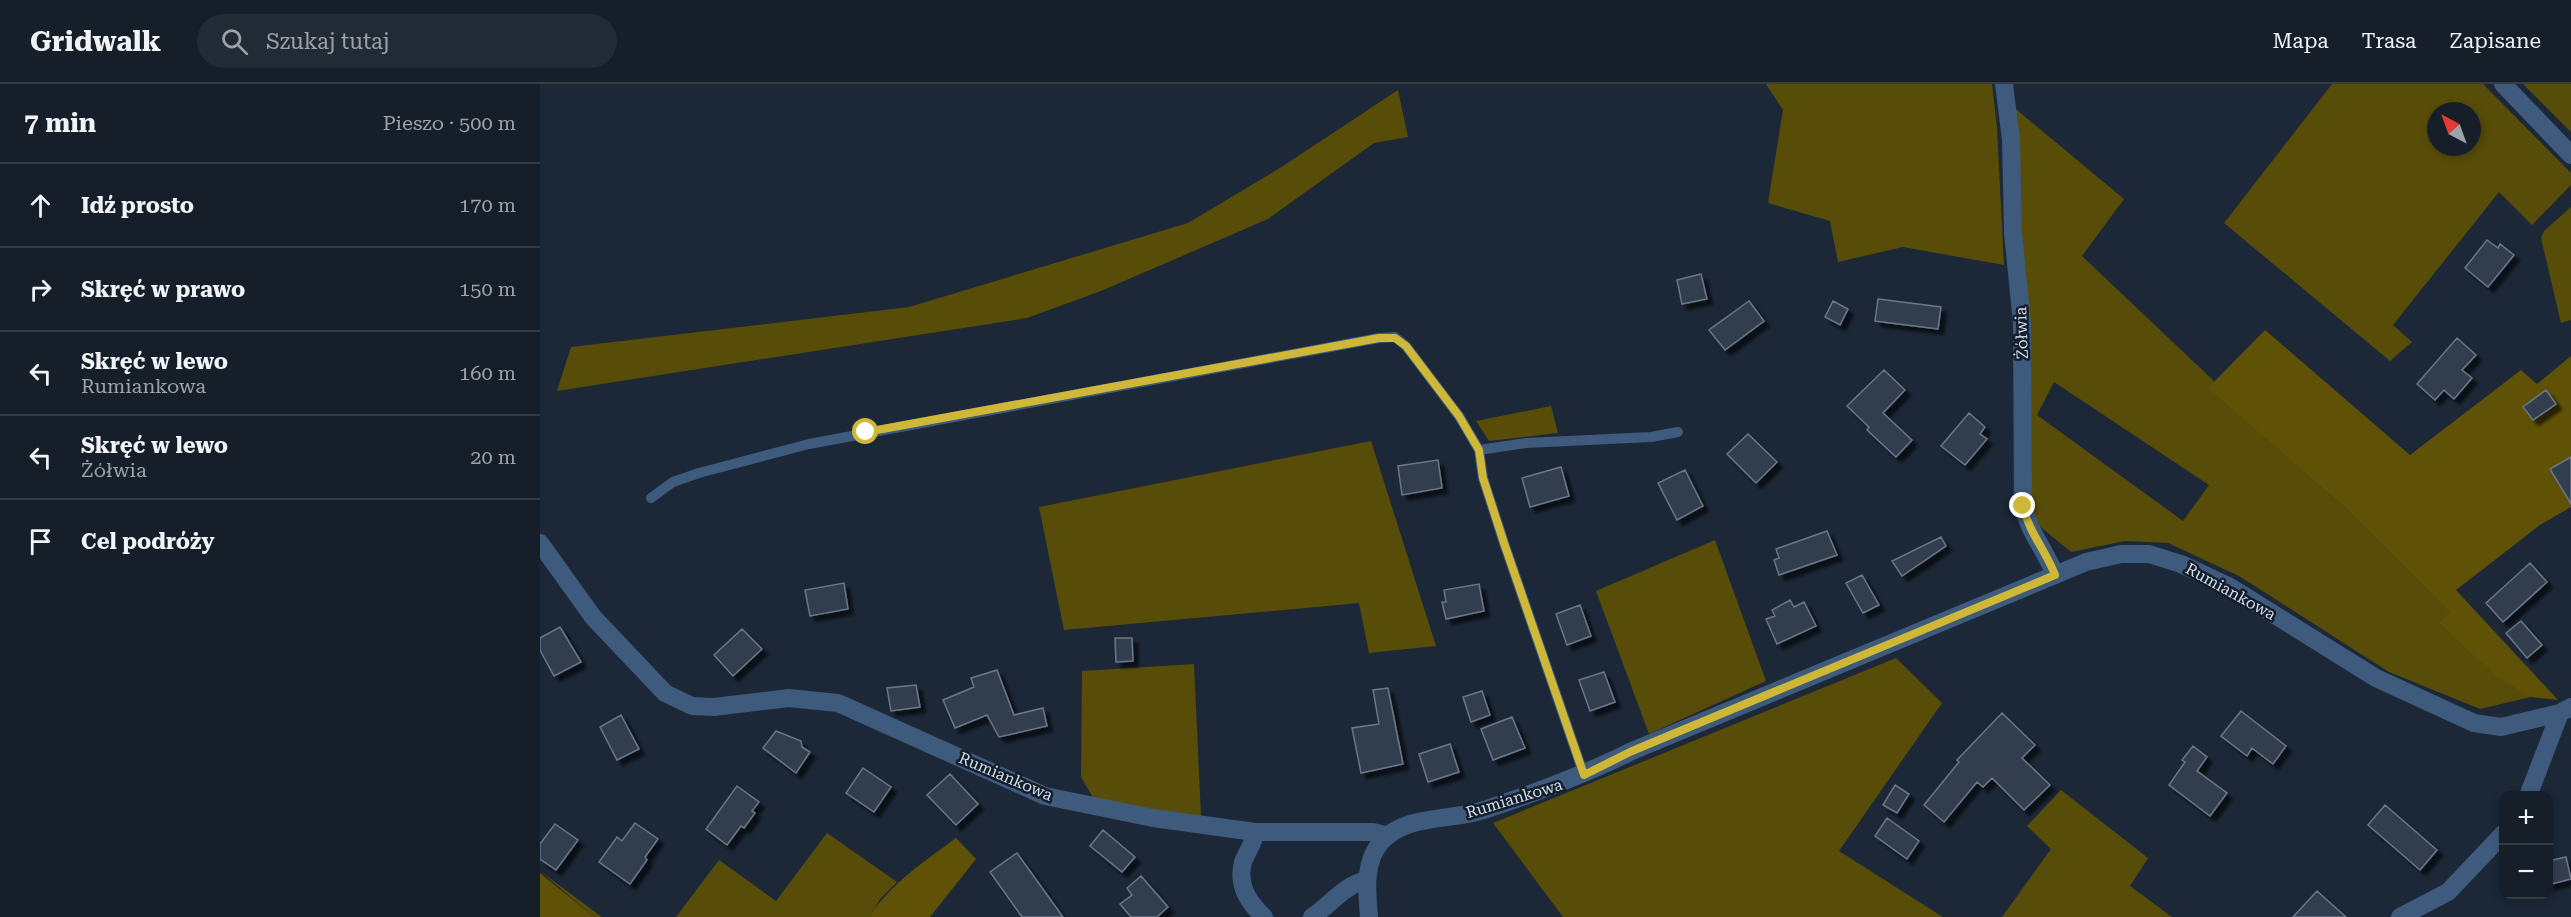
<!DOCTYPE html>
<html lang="pl">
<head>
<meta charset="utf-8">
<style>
  :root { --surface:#151e29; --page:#222b35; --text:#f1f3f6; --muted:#9da2a8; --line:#343c46 }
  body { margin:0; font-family:"Roboto Serif",serif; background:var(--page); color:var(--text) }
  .controls { position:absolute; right:18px; bottom:18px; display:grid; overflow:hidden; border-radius:12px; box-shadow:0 3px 9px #0003 }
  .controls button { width:54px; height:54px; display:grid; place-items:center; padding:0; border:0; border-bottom:2px solid var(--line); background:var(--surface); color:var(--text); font:30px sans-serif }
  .compass { position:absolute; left:1887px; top:18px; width:54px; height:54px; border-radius:50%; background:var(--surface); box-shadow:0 3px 9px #0003; rotate:319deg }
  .stop { position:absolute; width:18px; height:18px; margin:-14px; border:4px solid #cfb837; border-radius:50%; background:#fff }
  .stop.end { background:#cfb837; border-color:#fff; box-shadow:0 2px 6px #0008 }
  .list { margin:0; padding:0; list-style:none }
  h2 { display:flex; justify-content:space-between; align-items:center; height:78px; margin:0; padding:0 24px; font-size:26px }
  h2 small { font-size:20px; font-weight:400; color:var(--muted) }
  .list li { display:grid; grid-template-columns:39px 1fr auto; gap:18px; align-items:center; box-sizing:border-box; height:84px; padding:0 24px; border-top:2px solid var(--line) }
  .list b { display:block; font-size:22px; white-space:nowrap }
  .list p { margin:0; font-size:20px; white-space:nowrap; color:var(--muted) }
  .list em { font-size:20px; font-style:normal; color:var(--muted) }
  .icon { flex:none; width:33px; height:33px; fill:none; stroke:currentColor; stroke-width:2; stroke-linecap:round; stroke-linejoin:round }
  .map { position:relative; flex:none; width:2031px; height:833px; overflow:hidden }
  header { display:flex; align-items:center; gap:36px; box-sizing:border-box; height:84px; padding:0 30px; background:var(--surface); border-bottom:2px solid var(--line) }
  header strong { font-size:28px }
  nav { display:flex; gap:33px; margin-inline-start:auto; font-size:21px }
  .search { width:420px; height:54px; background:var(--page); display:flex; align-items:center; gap:15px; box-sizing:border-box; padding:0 21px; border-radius:33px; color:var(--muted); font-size:22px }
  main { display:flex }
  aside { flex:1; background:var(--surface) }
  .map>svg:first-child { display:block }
</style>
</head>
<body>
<header>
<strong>Gridwalk</strong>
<div class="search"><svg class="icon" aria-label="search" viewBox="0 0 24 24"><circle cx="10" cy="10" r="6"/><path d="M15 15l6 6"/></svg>Szukaj tutaj</div>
<nav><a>Mapa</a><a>Trasa</a><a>Zapisane</a></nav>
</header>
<main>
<aside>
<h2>7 min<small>Pieszo · 500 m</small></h2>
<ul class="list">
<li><svg class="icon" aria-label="ahead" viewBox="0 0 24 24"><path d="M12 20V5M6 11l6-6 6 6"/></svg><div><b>Idź prosto</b></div><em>170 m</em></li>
<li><svg class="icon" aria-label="right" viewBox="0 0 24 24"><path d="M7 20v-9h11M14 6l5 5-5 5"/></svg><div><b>Skręć w prawo</b></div><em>150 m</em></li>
<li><svg class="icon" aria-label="left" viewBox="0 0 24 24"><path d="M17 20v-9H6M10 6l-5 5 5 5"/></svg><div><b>Skręć w lewo</b><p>Rumiankowa</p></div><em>160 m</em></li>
<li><svg class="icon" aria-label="left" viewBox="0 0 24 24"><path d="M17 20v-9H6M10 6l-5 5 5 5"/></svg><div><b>Skręć w lewo</b><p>Żółwia</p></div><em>20 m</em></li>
<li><svg class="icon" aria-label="arrive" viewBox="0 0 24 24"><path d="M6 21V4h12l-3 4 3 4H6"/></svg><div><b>Cel podróży</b></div></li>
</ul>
</aside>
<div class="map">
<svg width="2031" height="833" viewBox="0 0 2031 833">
  <defs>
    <filter id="shadow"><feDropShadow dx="5.5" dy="5.5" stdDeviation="1.5" flood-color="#0009"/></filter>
  </defs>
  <rect width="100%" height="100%" fill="#1c2837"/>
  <path fill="#584c09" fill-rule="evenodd" d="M 1226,0 L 1452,0 L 1457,44 L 1464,181 L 1363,163 L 1298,178 L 1290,137 L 1228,119 L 1243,26 Z
    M 1792,0 L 1943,0 L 2031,89 L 2031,101 L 1992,141 L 1959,108 L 1853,241 L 1872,258 L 1850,277 L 1684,139 ZM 1896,27 L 1932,27 L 1932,63 L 1896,63 Z
    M 1983,0 L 2031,0 L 2031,48 Z
    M 858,6 L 868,53 L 834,59 L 728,135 L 561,207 L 487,234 L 17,307 L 31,263 L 369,223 L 648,139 L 740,84 Z
    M 1471,21 L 1584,115 L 1542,172 L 1675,298 L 1669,304 L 1804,423 L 1911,527 L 1899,539 L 1991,613 L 1940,625 L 1849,588 L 1699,492 L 1628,459 L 1585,457 L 1531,468 L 1492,436 ZM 1514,298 L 1669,401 L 1643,437 L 1497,331 Z
    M 2031,123 L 2031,236 L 2021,239 L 2001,154 L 2004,147 Z
    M 1011,322 L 1018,349 L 949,357 L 936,337 Z
    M 831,357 L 896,562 L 829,569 L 819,519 L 524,546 L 499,423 Z
    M 1175,456 L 1226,597 L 1109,650 L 1056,507 Z
    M 1356,574 L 1402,619 L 1299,767 L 1403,833 L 1023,833 L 953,739 Z
    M 654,580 L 661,732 L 555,717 L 541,693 L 542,587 Z
    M 1521,706 L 1608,774 L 1590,802 L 1632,833 L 1462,833 L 1511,765 L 1487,742 Z
    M 287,749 L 357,798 L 341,814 L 329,833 L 136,833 L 179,776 L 236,817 Z
    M 0,787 L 62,833 L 54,833 Z"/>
  <path fill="#5f5207" d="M 1725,246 L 1870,371 L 1981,286 L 1997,300 L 2031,272 L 2031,423 L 2000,441 L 1916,506 L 2018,616 L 1991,613 L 1958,594 L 1899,539 L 1910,527 L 1804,423 L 1668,304 Z
    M 416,754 L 436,775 L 390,833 L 329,833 C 351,799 384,778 416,754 Z
    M 0,789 L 54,833 L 0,833 Z"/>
  <path fill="#313d4e" stroke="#697789" stroke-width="1.5" filter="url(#shadow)" d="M 1947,156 L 1958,164 L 1960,160 L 1974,171 L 1948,203 L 1925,184 Z
    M 1161,190 L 1167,215 L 1142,220 L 1137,196 Z
    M 1338,215 L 1401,223 L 1398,245 L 1335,237 Z
    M 1209,217 L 1224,237 L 1185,266 L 1169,246 Z
    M 1293,217 L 1308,225 L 1300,241 L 1285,233 Z
    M 1917,254 L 1936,271 L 1922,286 L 1932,294 L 1914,315 L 1904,306 L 1895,316 L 1877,300 Z
    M 1344,286 L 1365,306 L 1343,329 L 1372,356 L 1356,373 L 1327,346 L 1329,343 L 1307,322 Z
    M 2006,306 L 2016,320 L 1993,336 L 1983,323 Z
    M 1429,329 L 1445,343 L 1440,350 L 1447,355 L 1425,381 L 1401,362 Z
    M 1208,350 L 1237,378 L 1216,399 L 1187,370 Z
    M 2031,373 L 2031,420 L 2010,385 Z
    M 898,376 L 902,404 L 862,411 L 858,382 Z
    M 1021,383 L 1029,412 L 990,423 L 982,394 Z
    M 1145,386 L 1163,422 L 1137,436 L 1118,399 Z
    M 1287,447 L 1297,471 L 1239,491 L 1234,476 L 1239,474 L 1236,465 Z
    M 1401,453 L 1406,462 L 1362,492 L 1352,477 Z
    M 1990,479 L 2007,498 L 1963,538 L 1946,519 Z
    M 1322,491 L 1339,521 L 1323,529 L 1306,499 Z
    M 304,499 L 308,525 L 270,532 L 265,506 Z
    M 939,500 L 944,527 L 906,535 L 902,518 L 906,518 L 904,506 Z
    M 1250,516 L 1254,523 L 1264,518 L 1276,542 L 1237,560 L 1226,535 L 1235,532 L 1232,526 Z
    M 1040,521 L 1051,552 L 1027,561 L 1016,530 Z
    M 1981,537 L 2002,561 L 1987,574 L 1966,549 Z
    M 20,543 L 41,578 L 14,592 L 0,566 L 0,554 Z
    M 202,545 L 222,565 L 193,592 L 174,571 Z
    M 575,554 L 592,554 L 593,577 L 576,578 Z
    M 457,586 L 474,631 L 503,624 L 507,642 L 459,653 L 447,631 L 415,644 L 403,616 L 434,603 L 431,594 Z
    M 1064,588 L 1075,618 L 1050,627 L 1039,596 Z
    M 376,601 L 380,623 L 351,627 L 347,604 Z
    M 848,604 L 863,680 L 821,689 L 812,644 L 839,640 L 833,606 Z
    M 942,607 L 950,631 L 931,638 L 923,613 Z
    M 1701,627 L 1746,662 L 1733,680 L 1712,664 L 1707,672 L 1681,652 Z
    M 1462,629 L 1495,661 L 1482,674 L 1510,701 L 1484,726 L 1452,694 L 1443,703 L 1437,698 L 1404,738 L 1384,721 L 1419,678 L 1417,676 Z
    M 81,631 L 99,665 L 77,676 L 60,643 Z
    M 972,633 L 985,664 L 953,676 L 941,645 Z
    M 236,647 L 261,657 L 262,663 L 270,668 L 256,689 L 223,664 Z
    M 910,660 L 919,688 L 888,698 L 879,670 Z
    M 1653,662 L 1667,673 L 1657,687 L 1687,709 L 1670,732 L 1629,701 L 1645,678 L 1642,676 Z
    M 323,684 L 351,703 L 334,728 L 306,709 Z
    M 410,690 L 438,720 L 416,741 L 387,711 Z
    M 1355,701 L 1369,710 L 1357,729 L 1343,721 Z
    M 197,702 L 219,718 L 212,727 L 215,729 L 204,744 L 201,742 L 187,761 L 166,745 Z
    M 1845,721 L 1897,766 L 1880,786 L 1828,741 Z
    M 1347,734 L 1379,757 L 1367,775 L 1335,752 Z
    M 95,739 L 118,755 L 105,773 L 107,776 L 90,800 L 59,778 L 77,753 L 82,757 Z
    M 15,740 L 38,756 L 16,786 L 0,775 L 0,760 Z
    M 563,746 L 595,773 L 582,788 L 550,762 Z
    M 477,769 L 523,833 L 482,833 L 450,788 Z
    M 2026,773 L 2031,795 L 2008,801 L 2008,777 Z
    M 601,792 L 628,823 L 617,833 L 591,833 L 580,820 L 592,811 L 587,804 Z
    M 1777,807 L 1787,816 L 1806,833 L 1753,833 Z"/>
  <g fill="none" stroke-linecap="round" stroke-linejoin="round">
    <path stroke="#3e5a7d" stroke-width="10" d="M 111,414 L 133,398 L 159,389 L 269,360 L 839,254 L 855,253 L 866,262 L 919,332 L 939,366
      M 1044,691 L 964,459 L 943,394 L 939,366 L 986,359 L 1111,353 L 1138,348"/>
    <path stroke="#3e5a7d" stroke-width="18" d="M 1464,0 L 1471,56 L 1473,149 L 1482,239 L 1483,422 C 1489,449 1505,465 1515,491
      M 1963,0 L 2031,71
      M 0,459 L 53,533 L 125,609 L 152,622 L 174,623 L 249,614 L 298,619 L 505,712 L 613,734 L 715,748 L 833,748 L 848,752
      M 1988,712 L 2020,629
      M 715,748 C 714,760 707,767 703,778 C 697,801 708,818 724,833
      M 772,833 C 790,821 805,800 827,796
      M 829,833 C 827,808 823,779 841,758 C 865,730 911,737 944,726 C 995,709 1044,691 1092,667 L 1491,501 L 1546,478 L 1581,470 L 1609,470 L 1641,480 L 1690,503 L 1836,594 L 1934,639 L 1961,643 L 2020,629 L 2031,623
      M 1860,833 L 1908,808 L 1964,749"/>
  </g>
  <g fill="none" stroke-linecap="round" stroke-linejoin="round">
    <path stroke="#cfb837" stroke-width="8" d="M 326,348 L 839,254 L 855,254 L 866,262 L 919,332 L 939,366 L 943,394 L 964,459 L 1044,691 L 1092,667 L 1515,491 C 1505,465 1489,449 1483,422"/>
  </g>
  <g text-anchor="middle" stroke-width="5" stroke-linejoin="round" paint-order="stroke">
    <g font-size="16" fill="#d5dde7" stroke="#131e2d">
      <text transform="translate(1481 249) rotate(-92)" y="6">Żółwia</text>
      <text transform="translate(1691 507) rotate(29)" y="6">Rumiankowa</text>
      <text transform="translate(466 692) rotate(23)" y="6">Rumiankowa</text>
      <text transform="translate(974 714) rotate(-17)" y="6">Rumiankowa</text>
    </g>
  </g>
</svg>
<div class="controls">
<button>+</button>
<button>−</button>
</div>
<svg class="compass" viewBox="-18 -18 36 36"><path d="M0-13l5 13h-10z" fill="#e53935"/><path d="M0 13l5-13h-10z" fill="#9da2a8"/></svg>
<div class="stop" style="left:326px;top:348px"></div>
<div class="stop end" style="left:1483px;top:422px"></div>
</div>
</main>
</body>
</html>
